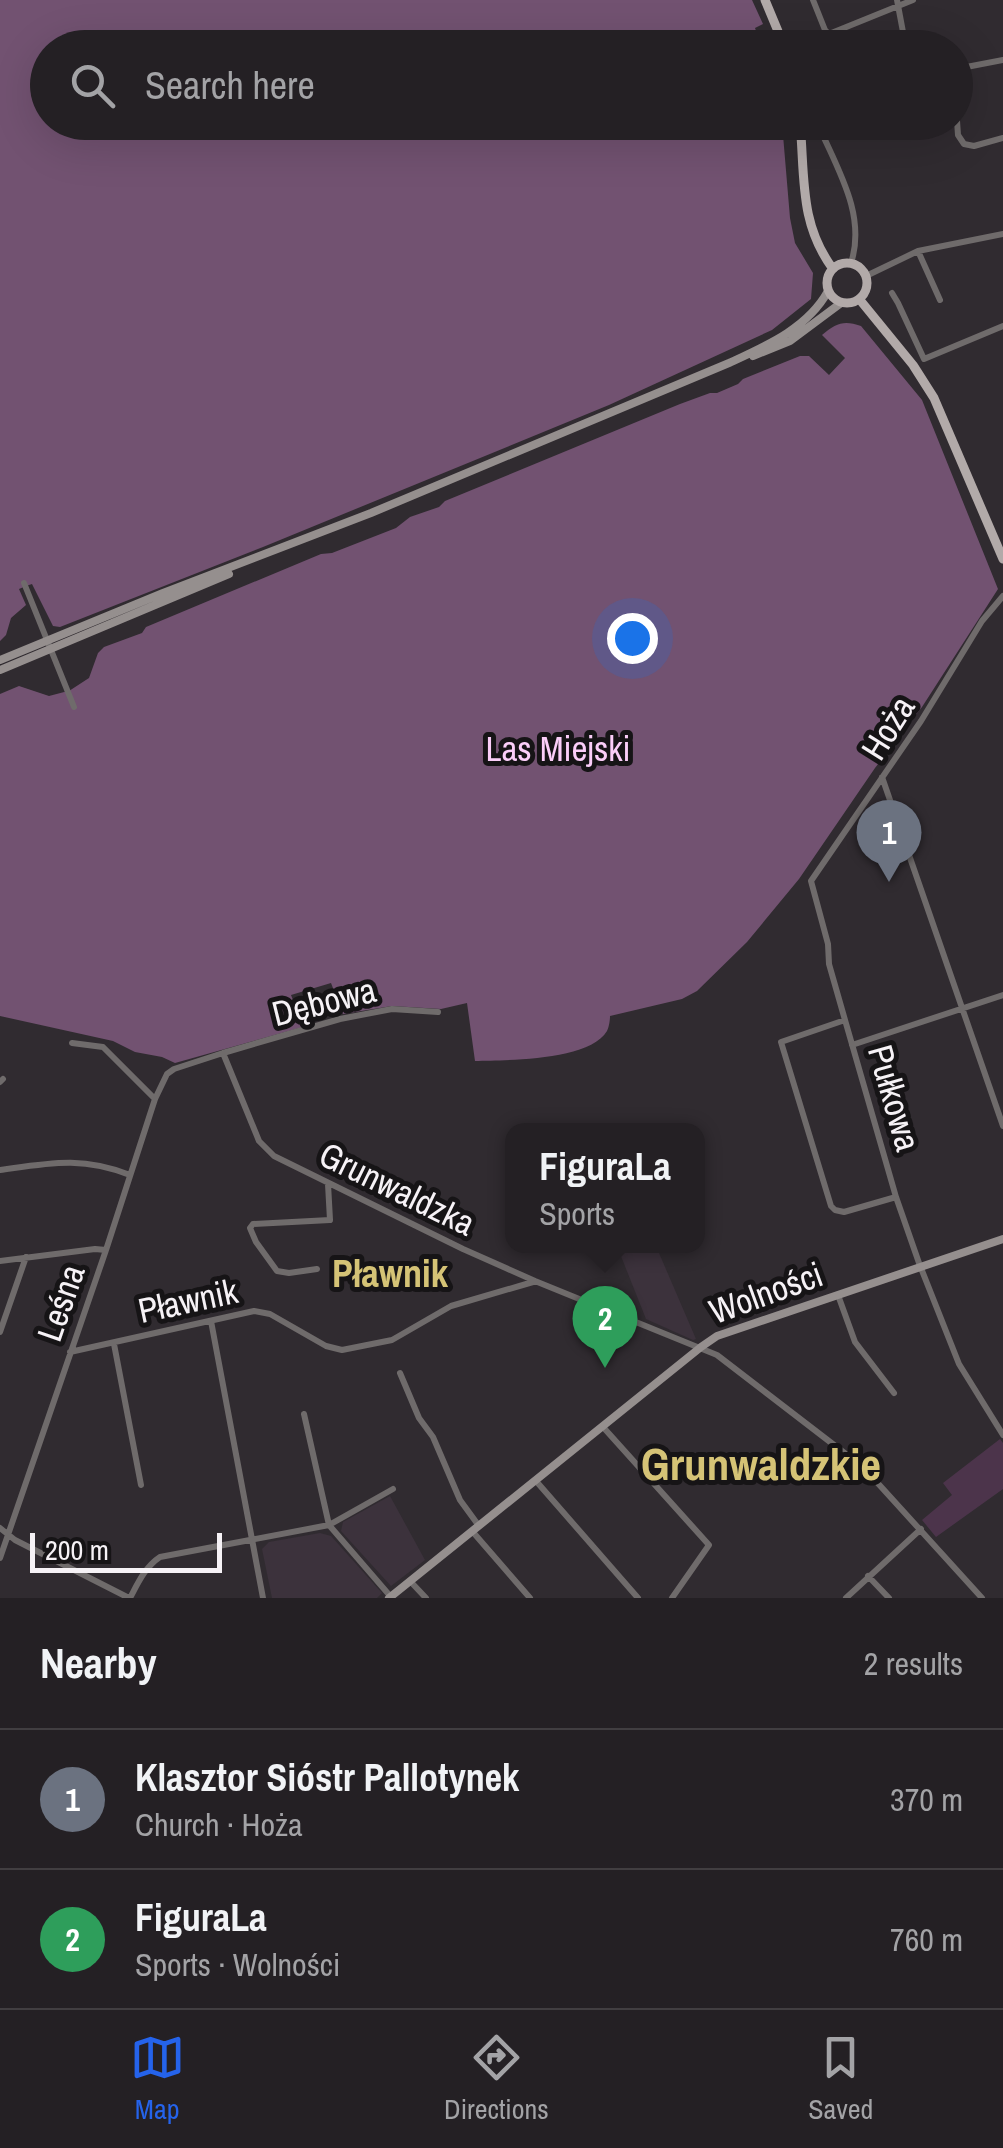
<!DOCTYPE html>
<html lang="en">
<head>
<meta charset="utf-8">
<style>
  :root { --surface:#242024; --page:#302d31; --text:#f1f3f6; --muted:#a3a3a6; --line:#413e41; --accent:#2563eb }
  body { margin:0; font-family:"Archivo Narrow",sans-serif; background:var(--page); color:var(--text) }
  .scale { position:absolute; left:30px; bottom:25px; width:192px; box-sizing:border-box; padding-left:10px; border:5px solid #f6f2f6; border-top:0; font-size:28px; line-height:35px; white-space:nowrap; color:#f6f2f6; -webkit-text-stroke:8px #161416; paint-order:stroke }
  .you { position:absolute; left:632px; top:638px; width:35px; height:35px; margin:-25px; border:8px solid #fff; border-radius:50%; background:#1a73e8; box-shadow:0 0 0 15px #1a73e833 }
  .badge { display:grid; place-items:center; width:65px; height:65px; border-radius:50%; background:var(--accent); color:#fff; font-size:32px; font-weight:700 }
  .pin { position:absolute; translate:-50% -82px; filter:drop-shadow(0 2px 5px #0008) }
  .pin::after { content:''; position:absolute; top:52px; width:35px; height:30px; background:inherit; clip-path:polygon(0 0,100% 0,50% 100%) }
  .popup { position:absolute; left:505px; top:1123px; width:200px; height:130px; box-sizing:border-box; display:grid; place-content:center; border-radius:20px; background:var(--surface); filter:drop-shadow(0 2px 8px #0005); font-size:32px; white-space:nowrap; color:var(--muted) }
  .popup b { font-size:38px; color:var(--text) }
  .popup::after { content:''; position:absolute; left:50%; top:100%; margin-left:-20px; border:20px solid transparent; border-top-color:var(--surface) }
  .list { margin:0; padding:0; list-style:none }
  h2 { display:flex; justify-content:space-between; align-items:center; height:130px; margin:0; padding:0 40px; font-size:42px }
  h2 small { font-size:32px; font-weight:400; color:var(--muted) }
  .list li { display:grid; grid-template-columns:65px 1fr auto; gap:30px; align-items:center; box-sizing:border-box; height:140px; padding:0 40px; border-top:2px solid var(--line) }
  .list b { display:block; font-size:38px; white-space:nowrap }
  .list p { margin:0; font-size:32px; white-space:nowrap; color:var(--muted) }
  .list em { font-size:32px; font-style:normal; color:var(--muted) }
  .icon { flex:none; width:55px; height:55px; fill:none; stroke:currentColor; stroke-width:2; stroke-linecap:round; stroke-linejoin:round }
  .map { position:relative; flex:none; width:1003px; height:1598px; overflow:hidden }
  .search { position:absolute; background:var(--surface); box-shadow:0 10px 40px #0002; left:30px; right:30px; top:30px; height:110px; display:flex; align-items:center; gap:25px; box-sizing:border-box; padding:0 35px; border-radius:55px; color:var(--muted); font-size:38px }
  .sheet { height:410px; background:var(--surface) }
  nav { display:flex; justify-content:space-around; align-items:center; box-sizing:border-box; height:140px; border-top:2px solid var(--line); background:var(--surface); font-size:28px; color:var(--muted) }
  nav a { display:grid; justify-items:center; gap:5px }
  nav .on { color:var(--accent) }
  .map>svg:first-child { display:block }
</style>
</head>
<body>
<div class="map">
<svg width="1003" height="1598" viewBox="0 0 1003 1598">
  <rect width="100%" height="100%" fill="#302b30"/>
  <path fill="#3c323c" d="M 617,1246 L 656,1246 L 696,1339 L 693,1340 L 646,1319 Z
    M 390,1496 L 425,1560 L 391,1586 L 341,1531 L 343,1522 Z
    M 320,1533 L 331,1536 L 382,1593 L 377,1598 L 272,1598 L 262,1549 L 269,1542 Z"/>
  <path fill="#4c344b" d="M 1000,1439 L 1003,1443 L 1003,1489 L 936,1537 L 922,1520 L 952,1495 L 943,1483 Z"/>
  <path fill="#725271" d="M 0,0 L 752,0 L 763,24 L 755,28 L 762,47 L 48,48 L 48,122 L 782,123 L 790,218 L 795,243 L 813,273 L 811,299 L 772,330 L 609,405 L 263,547 L 60,627 L 53,626 L 32,584 L 26,586 L 69,691 L 89,678 L 98,653 L 104,647 L 142,633 L 146,627 L 321,554 L 332,553 L 396,528 L 410,517 L 439,507 L 445,501 L 680,404 L 710,393 L 717,393 L 738,384 L 743,379 L 800,356 L 809,356 L 829,375 L 845,358 L 822,335 C 836,323 844,320 861,326 L 922,400 L 998,589 L 922,707 L 875,768 L 799,879 L 747,942 L 697,991 L 682,999 L 610,1016 C 610,1020 609,1027 607,1031 C 589,1061 507,1060 475,1061 L 467,1003 L 441,1009 L 392,1006 L 343,1014 L 331,983 L 291,995 L 303,1027 L 175,1063 L 162,1057 L 135,1052 L 113,1041 L 0,1016 L 0,694 L 19,686 L 49,696 L 68,691 L 26,586 L 19,589 L 26,605 L 11,618 L 6,635 L 0,641 Z"/>
  <g fill="none" stroke-linecap="round" stroke-linejoin="round">
    <path stroke="#6f6b6b" stroke-width="6" d="M 813,0 L 825,30 L 829,34 L 913,0
      M 897,0 L 906,48
      M 956,69 L 1003,60
      M 956,106 L 958,135 L 964,144 L 974,146 L 1003,138
      M 817,122 C 836,167 867,214 851,263
      M 918,251 L 940,300
      M 866,276 L 918,251 L 1003,234
      M 892,293 L 898,303 L 924,359 L 1003,326
      M 24,583 L 74,707
      M 1003,596 L 982,621 L 921,721 L 811,881 L 828,944 L 829,964 L 845,1020 L 896,1197 L 919,1263 L 959,1364 L 1003,1435
      M 882,777 L 1003,1126
      M 845,1020 L 781,1042 L 831,1206 L 835,1210 L 844,1212 L 896,1197
      M 72,1043 L 103,1047 L 155,1099
      M 852,1045 L 1003,995
      M 223,1053 L 259,1141 L 274,1156 L 463,1249 L 535,1281 L 717,1355 L 864,1468 L 982,1598
      M 0,1082 L 3,1079
      M 0,1170 C 50,1163 82,1156 130,1175
      M 0,1261 L 95,1249 L 106,1250
      M 317,1269 L 289,1273 L 277,1271 L 256,1242 L 250,1228 L 253,1224 L 330,1220 L 328,1184
      M 838,1295 L 855,1342 L 894,1393
      M 211,1321 L 263,1598
      M 0,1332 L 26,1257
      M 114,1344 L 141,1485
      M 70,1352 L 254,1311 L 270,1314 L 326,1346 L 342,1350 L 392,1340 L 451,1306 L 533,1282
      M 400,1373 L 419,1418 L 433,1437 L 460,1500 L 479,1526
      M 304,1414 L 329,1525 L 391,1597
      M 603,1427 L 709,1545 L 672,1598
      M 536,1481 L 638,1598
      M 0,1528 L 15,1540 L 129,1598
      M 472,1531 L 530,1598
      M 0,1558 L 106,1250 L 155,1099 L 167,1074 L 174,1069 L 223,1053 L 340,1019 L 392,1009 L 438,1012
      M 868,1576 L 889,1598
      M 410,1581 L 426,1598
      M 130,1598 C 138,1583 145,1567 160,1557 L 329,1525 L 393,1489
      M 846,1598 L 921,1529"/>
    <path stroke="#958f8e" stroke-width="8" d="M 753,356 L 790,341 L 841,303
      M 0,660 L 163,593 L 371,513 L 729,363 C 766,346 808,328 828,291
      M 0,670 L 229,574
      M 389,1598 L 701,1347 L 717,1336 L 1003,1239"/>
    <path stroke="#b2aaa9" stroke-width="9" d="M 765,0 L 785,48
      M 800,122 C 805,177 799,223 833,269
      M827 283a20 20 0 1 1 40 0a20 20 0 1 1-40 0Z
      M 860,300 L 913,365 L 934,398 L 1003,559"/>
  </g>
  <g text-anchor="middle" stroke-width="10" stroke-linejoin="round" paint-order="stroke">
    <g font-size="35" fill="#f6f2f6" stroke="#161416">
      <text transform="translate(888 728) rotate(-58)" y="12">Hoża</text>
      <text transform="translate(324 1002) rotate(-14)" y="12">Dębowa</text>
      <text transform="translate(894 1098) rotate(74)" y="12">Pułkowa</text>
      <text transform="translate(397 1189) rotate(26)" y="12">Grunwaldzka</text>
      <text transform="translate(766 1293) rotate(-20)" y="12">Wolności</text>
      <text transform="translate(188 1301) rotate(-12)" y="12">Pławnik</text>
      <text transform="translate(61 1303) rotate(-71)" y="12">Leśna</text>
    </g>
    <g font-size="35" fill="#fbcef9" stroke="#161416">
      <text x="558" y="761">Las Miejski</text>
    </g>
    <g font-size="38" font-weight="bold" fill="#d5c376" stroke="#161416">
      <text x="390" y="1287">Pławnik</text>
    </g>
    <g font-size="45" font-weight="bold" fill="#d5c376" stroke="#161416">
      <text x="761" y="1480">Grunwaldzkie</text>
    </g>
  </g>
</svg>
<div class="scale">200 m</div>
<div class="you"></div>
<div class="pin badge" style="left:889px;top:882px;background:#6b7280">1</div>
<div class="pin badge" style="left:605px;top:1368px;background:#2e9e5b">2</div>
<div class="popup"><b>FiguraLa</b>Sports</div>
<div class="search"><svg class="icon" aria-label="search" viewBox="0 0 24 24"><circle cx="10" cy="10" r="6"/><path d="M15 15l6 6"/></svg>Search here</div>
</div>
<section class="sheet">
<h2>Nearby<small>2 results</small></h2>
<ul class="list">
<li><span class="badge" style="background:#6b7280">1</span><div><b>Klasztor Sióstr Pallotynek</b><p>Church · Hoża</p></div><em>370 m</em></li>
<li><span class="badge" style="background:#2e9e5b">2</span><div><b>FiguraLa</b><p>Sports · Wolności</p></div><em>760 m</em></li>
</ul>
</section>
<nav>
<a class="on"><svg class="icon" aria-label="map" viewBox="0 0 24 24"><path d="M3 6l6-2 6 2 6-2v14l-6 2-6-2-6 2zM9 4v14M15 6v14"/></svg>Map</a>
<a><svg class="icon" aria-label="directions" viewBox="0 0 24 24"><path d="M12 3l9 9-9 9-9-9zM9 14v-3h6M13 9l2 2-2 2"/></svg>Directions</a>
<a><svg class="icon" aria-label="saved" viewBox="0 0 24 24"><path d="M7 4h10v16l-5-4-5 4z"/></svg>Saved</a>
</nav>
</body>
</html>
